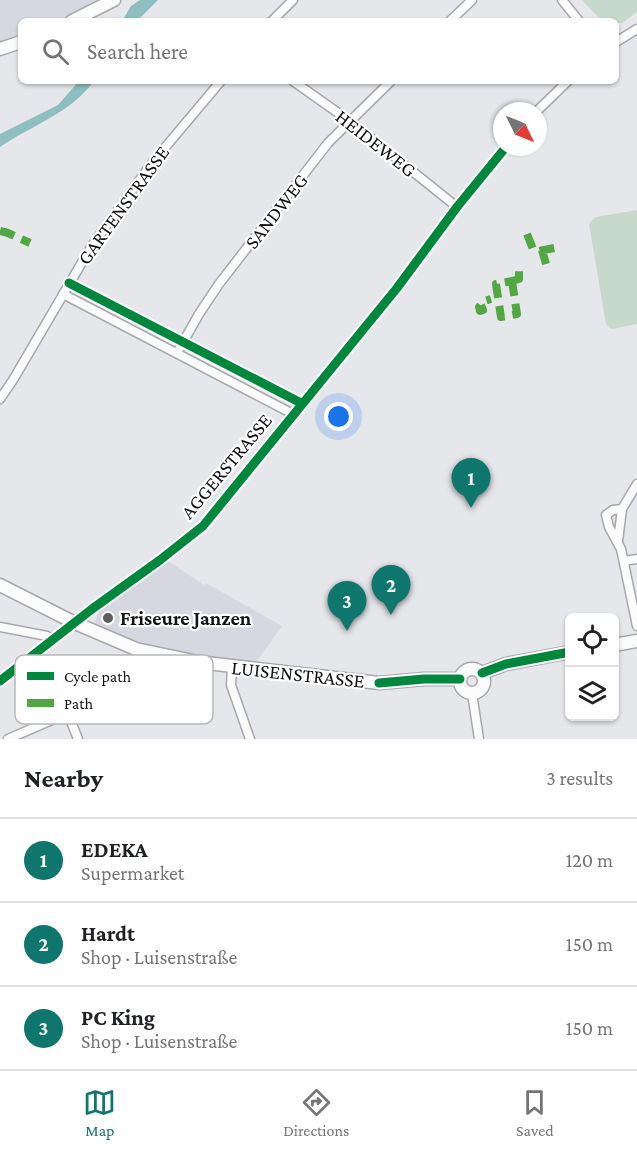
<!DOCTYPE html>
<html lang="en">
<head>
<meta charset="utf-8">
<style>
  :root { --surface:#fff; --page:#f6f6f6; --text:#202124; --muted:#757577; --line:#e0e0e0; --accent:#0f766e }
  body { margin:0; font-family:"Crimson Pro",serif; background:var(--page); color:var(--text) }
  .controls { position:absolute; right:18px; bottom:18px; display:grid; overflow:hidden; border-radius:9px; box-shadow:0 2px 4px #0004 }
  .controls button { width:54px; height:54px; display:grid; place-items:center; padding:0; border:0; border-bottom:2px solid var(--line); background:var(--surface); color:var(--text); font:30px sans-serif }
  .compass { position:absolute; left:493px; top:102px; width:54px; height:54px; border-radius:50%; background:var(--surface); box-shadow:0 2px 4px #0004; rotate:133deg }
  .you { position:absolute; left:339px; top:417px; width:21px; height:21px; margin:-15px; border:4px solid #fff; border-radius:50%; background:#1a73e8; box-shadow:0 0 0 9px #1a73e833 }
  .badge { display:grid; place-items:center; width:39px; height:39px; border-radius:50%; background:var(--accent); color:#fff; font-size:20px; font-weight:700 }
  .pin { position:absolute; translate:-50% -50px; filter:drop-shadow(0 2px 3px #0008) }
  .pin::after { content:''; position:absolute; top:32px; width:21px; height:18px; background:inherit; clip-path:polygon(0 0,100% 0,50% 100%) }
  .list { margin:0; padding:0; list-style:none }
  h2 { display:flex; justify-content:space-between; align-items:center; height:78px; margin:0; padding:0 24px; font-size:26px }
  h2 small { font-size:20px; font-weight:400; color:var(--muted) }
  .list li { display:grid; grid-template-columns:39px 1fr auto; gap:18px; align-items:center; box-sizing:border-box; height:84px; padding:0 24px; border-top:2px solid var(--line) }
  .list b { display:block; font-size:22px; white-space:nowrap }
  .list p { margin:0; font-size:20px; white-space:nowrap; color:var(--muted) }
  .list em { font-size:20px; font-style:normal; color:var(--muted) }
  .icon { flex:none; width:33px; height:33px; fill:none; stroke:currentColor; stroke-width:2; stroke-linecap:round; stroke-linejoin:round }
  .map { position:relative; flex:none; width:637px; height:739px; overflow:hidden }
  .search { position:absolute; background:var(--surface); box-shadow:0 2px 4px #0004; left:18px; right:18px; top:18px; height:66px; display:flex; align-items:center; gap:15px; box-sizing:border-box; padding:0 21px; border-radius:9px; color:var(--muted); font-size:22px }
  .sheet { height:330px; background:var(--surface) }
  nav { display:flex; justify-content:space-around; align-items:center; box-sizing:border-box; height:84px; border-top:2px solid var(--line); background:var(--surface); font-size:16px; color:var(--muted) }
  nav a { display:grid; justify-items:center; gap:3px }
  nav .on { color:var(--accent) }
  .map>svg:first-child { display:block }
</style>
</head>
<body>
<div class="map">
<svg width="637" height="739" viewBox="0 0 637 739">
  <rect width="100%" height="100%" fill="#e6e7eb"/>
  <path fill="#d6d7e0" d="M 0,0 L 104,0 L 94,7 L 57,21 L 21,21 L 21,34 L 0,41 Z
    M 168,561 L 204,585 L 206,583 L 282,626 L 255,664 L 161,649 L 102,630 L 98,627 L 95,621 L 101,607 Z"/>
  <path fill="#c7d9cb" d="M 582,0 L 637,0 L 637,12 L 622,23 L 616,23 L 616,21 L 602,21 Z
    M 637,210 L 637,324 L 612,329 L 606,324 L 589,224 L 595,217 Z"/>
  <path fill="#8ebebf" d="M 140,0 L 158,0 L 137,21 L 122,21 L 131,6 Z
    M 79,81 L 94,81 C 71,113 32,125 0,147 L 0,134 L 58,105 Z"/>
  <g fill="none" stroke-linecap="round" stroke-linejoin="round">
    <g stroke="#a8a8ab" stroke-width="11">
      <path id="street" d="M 562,0 L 579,21
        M 272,21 L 293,0
        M 450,21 L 472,0
        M 616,42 L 637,29
        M 293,81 L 351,122 L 457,207
        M 537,111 L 568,81
        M 63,294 L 293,414
        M 177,353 L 199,314 L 219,284 L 328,143 L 391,81
        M 0,399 L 13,380 L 91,247 L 152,163 L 221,81
        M 622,509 L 613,510 L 606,515 L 609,527 L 621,549 L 637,626
        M 618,541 L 622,509 L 637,484
        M 624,561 L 637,559
        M 0,627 L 47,636 L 53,640
        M 232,667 L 231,685 L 250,739
        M 0,681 L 92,609 L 160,560 L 203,526 L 397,288 L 457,207 L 506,147
        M 472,693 L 479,739
        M 68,714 L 78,739
        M 8,739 L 158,674 L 196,662"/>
    </g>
    <g stroke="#a8a8ab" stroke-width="15">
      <path id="secondary" d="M 72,21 L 114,0
        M 0,49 L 21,42
        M 0,585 L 75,623 L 136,649 L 198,662 L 379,683 L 424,679 L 460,679
        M 614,645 L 637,641
        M 139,651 L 151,661 L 158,674
        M460 681a12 12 0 1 1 24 0a12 12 0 1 1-24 0Z
        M 482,673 L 506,664 L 570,652"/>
    </g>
    <use href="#street" stroke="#fbfbfc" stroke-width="8"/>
    <use href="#secondary" stroke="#fbfbfc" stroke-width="12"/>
    <path stroke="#51a842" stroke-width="8" stroke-dasharray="15 8" stroke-linecap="butt" d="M 0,231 L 8,233 L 30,243
      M 527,234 L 533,249 L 539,251 L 559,247
      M 542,250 L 546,264
      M 512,281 L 517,314 L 501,317 L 496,284 Z
      M 512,281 L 519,279 L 519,269
      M 481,305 L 483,310 L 480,311 L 479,307 L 484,301 L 491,299
      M 168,655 L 171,669"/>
    <g stroke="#fff" stroke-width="13">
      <path id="cycleway" d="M 69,283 L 301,403
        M 482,673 L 506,664 L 570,652
        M 0,681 L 92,609 L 160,560 L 203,526 L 397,288 L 457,207 L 506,147
        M 379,683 L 424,679 L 460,679"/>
    </g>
    <use href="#cycleway" stroke="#00873e" stroke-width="9"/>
  </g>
  <circle fill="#5d5d60" stroke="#fff" stroke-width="2" cx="108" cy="618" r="6"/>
  <g text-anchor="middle" stroke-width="4.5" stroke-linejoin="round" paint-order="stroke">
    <g font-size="20" fill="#131315" stroke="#fff">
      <text transform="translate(376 143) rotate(38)" y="7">HEIDEWEG</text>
      <text transform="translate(123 205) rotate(-54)" y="7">GARTENSTRASSE</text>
      <text transform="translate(276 211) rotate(-52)" y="7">SANDWEG</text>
      <text transform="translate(226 466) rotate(-50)" y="7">AGGERSTRASSE</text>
      <text transform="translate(298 674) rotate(6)" y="7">LUISENSTRASSE</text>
    </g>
    <g font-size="20" font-weight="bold" fill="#131315" stroke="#fff" text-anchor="start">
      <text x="120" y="625">Friseure Janzen</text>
    </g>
  </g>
  <rect x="15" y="655" width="198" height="69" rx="9" fill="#fff" stroke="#b8b8b9" stroke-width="1.5"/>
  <rect x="27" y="672" width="27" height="8" fill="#00873e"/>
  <rect x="27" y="699" width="27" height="8" fill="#51a842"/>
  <g font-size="16" fill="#131315">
    <text x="64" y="682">Cycle path</text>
    <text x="64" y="709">Path</text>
  </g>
</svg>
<div class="controls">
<button><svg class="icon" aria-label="locate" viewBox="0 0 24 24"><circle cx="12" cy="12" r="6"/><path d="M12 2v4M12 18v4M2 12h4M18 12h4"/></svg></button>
<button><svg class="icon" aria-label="layers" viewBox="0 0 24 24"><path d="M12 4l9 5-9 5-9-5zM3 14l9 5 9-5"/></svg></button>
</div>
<svg class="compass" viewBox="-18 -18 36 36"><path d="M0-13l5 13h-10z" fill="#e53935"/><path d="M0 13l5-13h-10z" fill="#757577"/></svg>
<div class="you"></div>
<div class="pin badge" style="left:471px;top:508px">1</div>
<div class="pin badge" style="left:391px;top:615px">2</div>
<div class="pin badge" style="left:347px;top:631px">3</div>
<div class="search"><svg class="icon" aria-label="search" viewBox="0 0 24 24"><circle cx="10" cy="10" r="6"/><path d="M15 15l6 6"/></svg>Search here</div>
</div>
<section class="sheet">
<h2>Nearby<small>3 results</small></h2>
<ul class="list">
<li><span class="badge">1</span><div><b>EDEKA</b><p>Supermarket</p></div><em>120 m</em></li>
<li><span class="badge">2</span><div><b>Hardt</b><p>Shop · Luisenstraße</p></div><em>150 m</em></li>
<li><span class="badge">3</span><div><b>PC King</b><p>Shop · Luisenstraße</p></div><em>150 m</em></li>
</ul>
</section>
<nav>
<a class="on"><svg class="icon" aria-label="map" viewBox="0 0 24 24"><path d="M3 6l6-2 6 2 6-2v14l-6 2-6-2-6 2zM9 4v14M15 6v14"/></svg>Map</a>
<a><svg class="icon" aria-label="directions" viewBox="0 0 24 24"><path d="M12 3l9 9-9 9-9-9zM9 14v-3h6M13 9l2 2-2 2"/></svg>Directions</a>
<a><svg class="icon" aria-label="saved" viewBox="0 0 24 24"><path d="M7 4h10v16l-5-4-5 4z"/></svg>Saved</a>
</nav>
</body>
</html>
